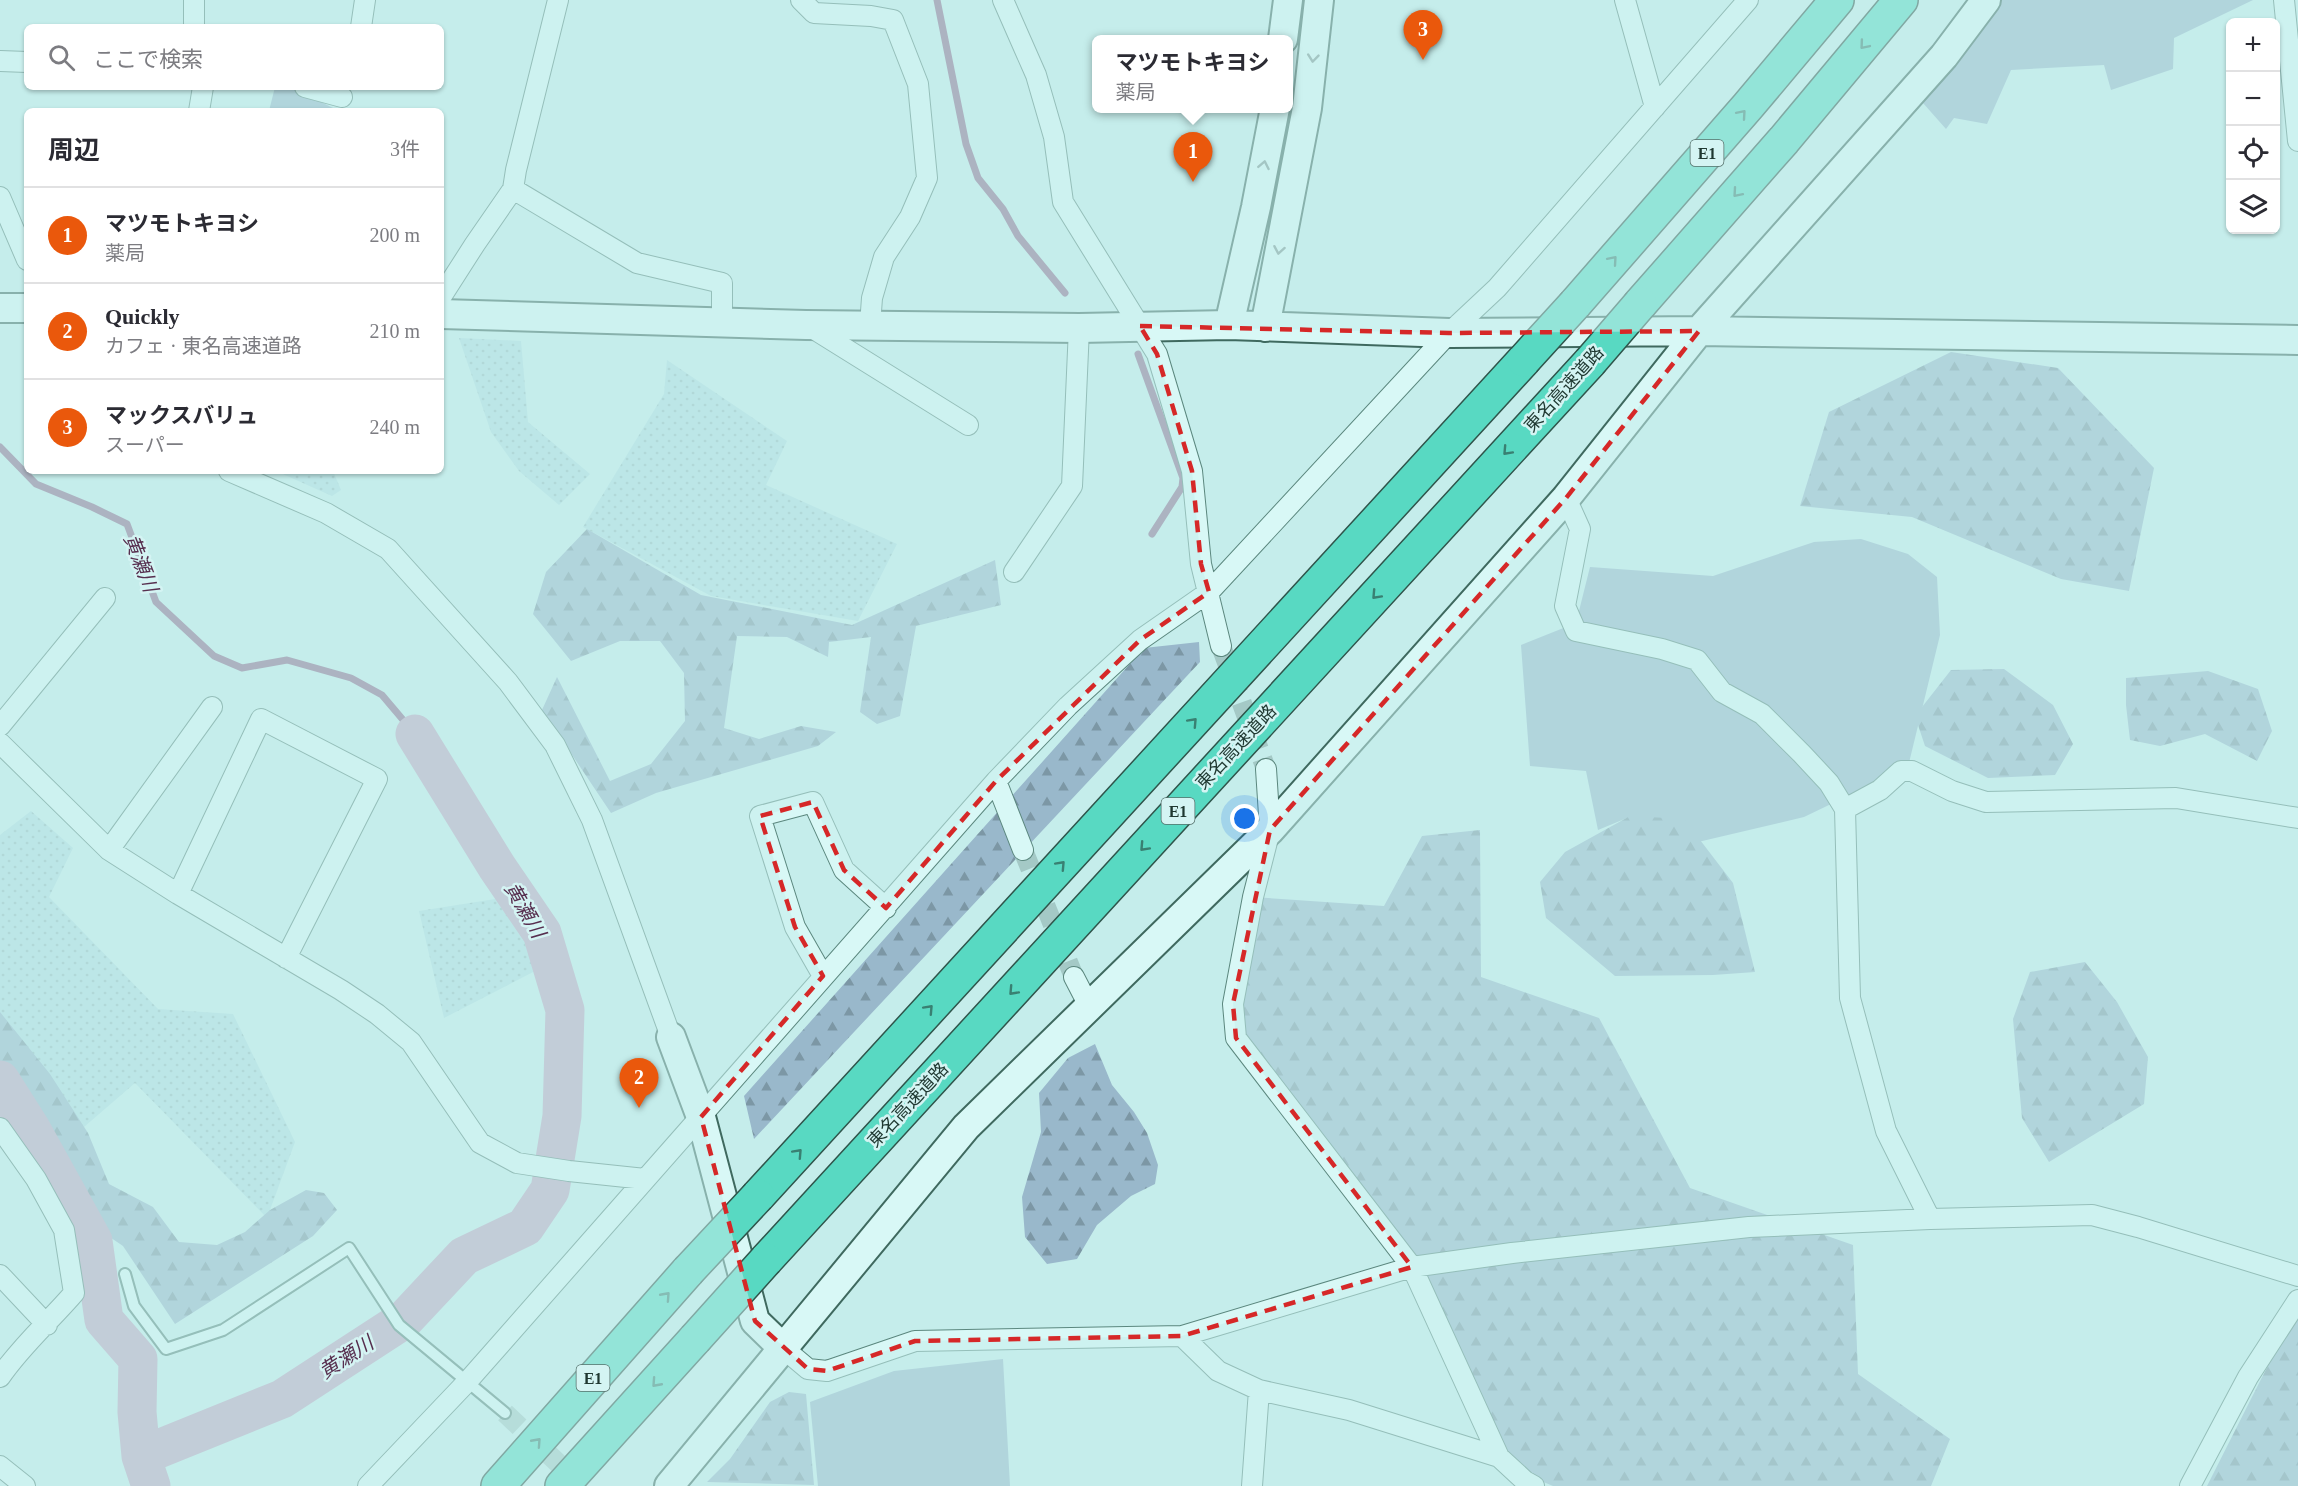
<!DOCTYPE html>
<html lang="ja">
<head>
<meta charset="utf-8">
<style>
  :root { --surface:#fff; --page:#f2f2f3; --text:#2b2b33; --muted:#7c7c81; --line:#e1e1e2; --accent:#ea580c }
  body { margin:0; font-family:"Times New Roman","Noto Sans JP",serif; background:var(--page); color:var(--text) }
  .controls { position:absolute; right:18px; top:18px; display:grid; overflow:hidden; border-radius:9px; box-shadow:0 2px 4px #0004 }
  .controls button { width:54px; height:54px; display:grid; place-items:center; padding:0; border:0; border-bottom:2px solid var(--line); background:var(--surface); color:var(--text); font:30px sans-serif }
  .you { position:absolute; left:1245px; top:819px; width:21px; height:21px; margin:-15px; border:4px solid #fff; border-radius:50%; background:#1a73e8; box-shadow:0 0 0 9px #1a73e833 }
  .badge { display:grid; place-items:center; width:39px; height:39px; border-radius:50%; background:var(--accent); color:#fff; font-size:20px; font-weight:700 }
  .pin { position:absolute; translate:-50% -50px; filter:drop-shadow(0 2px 3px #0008) }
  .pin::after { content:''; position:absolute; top:32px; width:21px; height:18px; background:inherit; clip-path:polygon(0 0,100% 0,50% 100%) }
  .popup { position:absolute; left:1092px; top:35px; width:201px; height:78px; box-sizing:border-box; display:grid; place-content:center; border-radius:9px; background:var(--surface); filter:drop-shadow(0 2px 4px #0005); font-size:20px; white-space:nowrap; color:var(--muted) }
  .popup b { font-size:22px; color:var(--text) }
  .popup::after { content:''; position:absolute; left:50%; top:100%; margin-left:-12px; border:12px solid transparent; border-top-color:var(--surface) }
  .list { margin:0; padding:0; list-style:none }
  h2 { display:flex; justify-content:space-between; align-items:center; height:78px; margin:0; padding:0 24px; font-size:26px }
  h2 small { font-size:20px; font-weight:400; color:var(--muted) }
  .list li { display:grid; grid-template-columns:39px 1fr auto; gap:18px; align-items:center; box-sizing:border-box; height:96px; padding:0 24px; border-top:2px solid var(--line) }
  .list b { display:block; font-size:22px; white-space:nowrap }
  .list p { margin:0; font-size:20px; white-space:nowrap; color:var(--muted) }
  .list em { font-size:20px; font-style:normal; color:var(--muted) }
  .icon { flex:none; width:33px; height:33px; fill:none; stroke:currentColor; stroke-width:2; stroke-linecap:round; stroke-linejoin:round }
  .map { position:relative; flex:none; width:2298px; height:1486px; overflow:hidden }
  .search { position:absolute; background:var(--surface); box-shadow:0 2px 4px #0004; left:24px; top:24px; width:420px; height:66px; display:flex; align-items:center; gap:15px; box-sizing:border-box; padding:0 21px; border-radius:9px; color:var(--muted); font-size:22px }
  .panel { position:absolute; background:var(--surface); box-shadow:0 2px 4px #0004; left:24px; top:108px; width:420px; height:366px; border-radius:9px }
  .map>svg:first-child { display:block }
</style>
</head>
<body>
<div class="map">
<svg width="2298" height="1486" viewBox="0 0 2298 1486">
  <defs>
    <pattern id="farmland-dots" width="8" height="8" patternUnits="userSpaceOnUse" patternTransform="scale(1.5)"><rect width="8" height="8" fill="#b2dee2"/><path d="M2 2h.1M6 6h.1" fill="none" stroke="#99bfc2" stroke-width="1.8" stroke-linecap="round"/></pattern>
    <pattern id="forest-firs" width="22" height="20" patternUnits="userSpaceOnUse" patternTransform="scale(1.5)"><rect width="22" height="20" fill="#99b8cb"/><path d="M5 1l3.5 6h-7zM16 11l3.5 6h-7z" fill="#7c97a5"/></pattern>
  </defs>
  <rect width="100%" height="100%" fill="#c5edeb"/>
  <path fill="url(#farmland-dots)" d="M 459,338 L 521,341 L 528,422 L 590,474 L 559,505 L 519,471 L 491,432 Z
    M 667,360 L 787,441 L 766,485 L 897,544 L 858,621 L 711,596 L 583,527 L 664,394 Z
    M 276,471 L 333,471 L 341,490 L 332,496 Z
    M 31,811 L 73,848 L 49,897 L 158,1009 L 233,1014 L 295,1142 L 267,1218 L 135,1083 L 84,1127 L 0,1013 L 0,835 Z
    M 508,897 L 535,971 L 444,1018 L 419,911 Z"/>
  <path fill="#99b8cb" d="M 1998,0 L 2253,0 L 2174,38 L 2173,69 L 2111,90 L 2104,65 L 2011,70 L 1987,124 L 1954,118 L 1946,129 L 1923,103 Z
    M 275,87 L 291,87 L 333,108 L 333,111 L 269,111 Z
    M 1861,539 L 1908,554 L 1937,577 L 1940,635 L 1908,767 L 1804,817 L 1698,842 L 1627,818 L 1598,830 L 1586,771 L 1530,766 L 1521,645 L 1576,623 L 1590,567 L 1713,576 L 1814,542 Z
    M 1003,1359 L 1010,1486 L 818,1486 L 810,1402 L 894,1371 Z"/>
  <path fill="url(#forest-firs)" d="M 1951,352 L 2058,368 L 2154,468 L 2129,591 L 2061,579 L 1912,517 L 1800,506 L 1829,412 Z
    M 587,529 L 701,595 L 852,625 L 995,560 L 1001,605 L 916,626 L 900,716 L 877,724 L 860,712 L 871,637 L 829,642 L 828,657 L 787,637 L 737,636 L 724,728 L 759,739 L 801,726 L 836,732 L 818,746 L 656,793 L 611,813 L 542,710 L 557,677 L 610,781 L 651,764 L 685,721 L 684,673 L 660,641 L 620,641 L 571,661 L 533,614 L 546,572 Z
    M 1199,642 L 1200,662 L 754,1139 L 744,1096 L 1144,648 Z
    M 2004,669 L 2053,705 L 2073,744 L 2055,775 L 1988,778 L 1925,746 L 1915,716 L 1951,670 Z
    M 2208,671 L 2258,689 L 2272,731 L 2257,761 L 2205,734 L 2160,746 L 2130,740 L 2126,705 L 2126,678 Z
    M 1630,816 L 1684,819 L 1733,883 L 1755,972 L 1713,975 L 1615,976 L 1546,918 L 1540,882 L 1565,852 Z
    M 1480,830 L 1481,977 L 1599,1018 L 1690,1188 L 1853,1245 L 1858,1374 L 1950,1439 L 1931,1486 L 1553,1486 L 1510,1468 L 1420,1284 L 1235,1025 L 1253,897 L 1384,906 L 1422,836 Z
    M 2085,962 L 2117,1002 L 2148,1057 L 2144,1104 L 2049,1162 L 2022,1118 L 2013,1019 L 2030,972 Z
    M 0,1012 L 50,1074 L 88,1133 L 109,1184 L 153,1207 L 179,1242 L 217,1245 L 245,1232 L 270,1210 L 306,1190 L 324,1193 L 337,1210 L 313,1236 L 175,1324 L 123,1246 L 92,1225 L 0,1067 Z
    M 1095,1044 L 1112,1085 L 1134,1112 L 1147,1133 L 1158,1165 L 1155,1184 L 1131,1196 L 1097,1225 L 1077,1259 L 1047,1264 L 1025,1237 L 1022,1197 L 1041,1132 L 1039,1093 L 1068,1058 Z
    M 2298,1306 L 2298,1486 L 2207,1486 Z
    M 789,1392 L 806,1394 L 814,1485 L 707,1482 L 730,1459 L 770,1402 Z"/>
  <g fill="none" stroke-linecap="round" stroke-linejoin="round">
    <path stroke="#8e6d8e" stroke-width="7" d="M 937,0 L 966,144 L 978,178 L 1003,209 L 1018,236 L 1065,293
      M 1138,354 L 1183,478 L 1182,487 L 1152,534
      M 0,447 L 36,484 L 92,507 L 127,524 L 156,602 L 214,656 L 242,668 L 287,660 L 351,678 L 382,695 L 415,734"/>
    <path stroke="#bfa6c0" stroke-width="39" d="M 0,1080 L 31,1129 L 93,1241 L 104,1320 L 138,1359 L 137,1412 L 141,1456 L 151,1486
      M 141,1456 L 282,1399 L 405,1319 L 464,1256 L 525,1227 L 550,1190 L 562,1116 L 565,1010 L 542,933 L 497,867 L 415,734"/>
    <path stroke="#a4c9c6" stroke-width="20" stroke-dasharray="20 10" stroke-linecap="butt" d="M 1221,646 L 1266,769
      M 1023,850 L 1074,977
      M 505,1413 L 577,1481"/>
    <g stroke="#5b877e" stroke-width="14">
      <path id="lane" d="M 125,1274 L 134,1306 L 166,1349 L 223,1330 L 349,1248 L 399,1325 L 505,1413"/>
    </g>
    <g stroke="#5b877e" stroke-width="22">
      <path id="street" d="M 801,0 L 814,13 L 871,16 L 893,20 L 918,84 L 927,178 L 910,217 L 884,257 L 872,298 L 870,325
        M 1003,0 L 1036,75 L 1054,137 L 1063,202 L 1157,354 L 1192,471 L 1201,564 L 1221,646
        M 1625,0 L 1655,107
        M 2284,0 L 2298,141
        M 194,27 L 194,0
        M 361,27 L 365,0
        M 0,61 L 27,62
        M 305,87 L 342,97
        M 199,111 L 203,87
        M 513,189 L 637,263 L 722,283 L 722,321
        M 0,197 L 27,260
        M 441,297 L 475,244 L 513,189 L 516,170 L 558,0
        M 809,326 L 968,425
        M 229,471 L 326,513 L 388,549 L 508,682 L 555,745 L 592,820 L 671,1037
        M 1566,498 L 1580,529 L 1565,606 L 1576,631 L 1662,649 L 1697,660 L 1722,692 L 1762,714 L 1802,754 L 1829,783 L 1845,809 L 1850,998 L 1886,1131 L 1930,1219
        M 1014,572 L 1072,486 L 1079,328
        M 0,726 L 105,598
        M 0,743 L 109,850 L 178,894 L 341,990 L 377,1014 L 411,1042 L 480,1143 L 517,1163 L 569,1171 L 645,1179
        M 1266,769 L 1270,830 L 1253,897 L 1233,1004 L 1236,1038 L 1412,1267 L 1499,1457 L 1525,1481 L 1534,1486
        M 996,781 L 1023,850
        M 1845,809 L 1880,790 L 1901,771 L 1912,771 L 1952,791 L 1986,802 L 2176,798 L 2298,818
        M 109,850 L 212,707
        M 178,894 L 261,719 L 377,779 L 286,958
        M 823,976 L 795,927 L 760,816 L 813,802 L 844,870 L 886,908
        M 1074,977 L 1089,1006
        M 0,1128 L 36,1179 L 64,1230 L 74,1293 C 50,1321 21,1346 0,1377
        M 0,1275 L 47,1325
        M 1182,1336 L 1218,1371 L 1259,1390 L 1349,1410 L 1499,1457
        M 783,1348 L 808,1369 L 827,1371 L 915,1341 L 1182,1336 L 1412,1267 L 1512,1253 L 1749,1227 L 1930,1219 L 2092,1215 L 2138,1227 L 2298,1276
        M 0,1466 L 25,1486
        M 368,1486 L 466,1383 L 996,781 L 1068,706 L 1140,640 L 1209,592 L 1449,333 L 1497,288 L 1748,0
        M 1252,1486 L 1259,1390
        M 2190,1486 L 2248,1377 L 2298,1300"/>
    </g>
    <g stroke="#3f695f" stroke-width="32">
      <path id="secondary" d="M 1283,39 L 1288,0
        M 0,308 L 27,308
        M 441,314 L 806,325 L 1079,328 L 1229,325 L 1449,333 L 1699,331 L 2298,340
        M 1229,325 L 1256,207 L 1275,108
        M 1265,327 L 1307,108 L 1319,0
        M 671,1037 L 701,1117 L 755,1321 L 783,1348
        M 669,1486 L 966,1127 L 1270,830 L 1566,498 L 1699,331 L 1944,56 L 1986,0"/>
    </g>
    <g stroke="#2f554b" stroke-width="36">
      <path id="highway" d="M 1575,304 L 1748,106 L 1837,0
        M 1640,304 L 1784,140 L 1901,0
        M 758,1196 L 1524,360
        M 766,1260 L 1590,362
        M 498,1486 L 688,1271
        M 562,1486 L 695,1339"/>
    </g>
    <use href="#lane" stroke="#d8f8f6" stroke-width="10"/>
    <use href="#street" stroke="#d8f8f6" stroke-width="20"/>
    <use href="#secondary" stroke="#d8f8f6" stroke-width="28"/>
    <use href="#highway" stroke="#58d9c2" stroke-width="33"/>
    <g stroke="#2f554b" stroke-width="36" stroke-linecap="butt">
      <path id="highway-bridge" d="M 1524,360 L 1575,304
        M 1590,362 L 1640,304
        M 688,1271 L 758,1196
        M 695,1339 L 766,1260"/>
    </g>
    <use href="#highway-bridge" stroke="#58d9c2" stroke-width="33"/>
  </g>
  <defs><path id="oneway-chevron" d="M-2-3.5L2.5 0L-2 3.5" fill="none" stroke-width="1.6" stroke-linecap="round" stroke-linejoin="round" transform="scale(1.5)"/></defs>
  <g stroke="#398072">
    <use href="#oneway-chevron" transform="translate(1864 45) rotate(130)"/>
    <use href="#oneway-chevron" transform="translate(1742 114) rotate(-49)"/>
    <use href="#oneway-chevron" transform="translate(1737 193) rotate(131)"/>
    <use href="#oneway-chevron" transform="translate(1613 260) rotate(-49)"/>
    <use href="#oneway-chevron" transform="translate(1507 451) rotate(133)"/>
    <use href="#oneway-chevron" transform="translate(1376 595) rotate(133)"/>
    <use href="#oneway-chevron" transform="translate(1193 722) rotate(-47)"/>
    <use href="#oneway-chevron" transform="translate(1144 847) rotate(133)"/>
    <use href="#oneway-chevron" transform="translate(1061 865) rotate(-47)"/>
    <use href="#oneway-chevron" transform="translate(1013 991) rotate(133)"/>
    <use href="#oneway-chevron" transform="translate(929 1009) rotate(-47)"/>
    <use href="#oneway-chevron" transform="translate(798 1153) rotate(-47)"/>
    <use href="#oneway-chevron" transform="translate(666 1296) rotate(-48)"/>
    <use href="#oneway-chevron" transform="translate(656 1383) rotate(132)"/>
    <use href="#oneway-chevron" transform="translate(537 1442) rotate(-48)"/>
  </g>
  <g stroke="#7c9894">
    <use href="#oneway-chevron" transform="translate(1313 58) rotate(96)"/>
    <use href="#oneway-chevron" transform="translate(1264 165) rotate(-79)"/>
    <use href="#oneway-chevron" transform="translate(1279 250) rotate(100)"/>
  </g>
  <path d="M0 0H2298V1486H0ZM 1140,326 L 1449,333 L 1699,331 L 1566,498 L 1270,830 L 1233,1004 L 1236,1038 L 1412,1267 L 1182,1336 L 915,1341 L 827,1371 L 808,1369 L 755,1321 L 701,1117 L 823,976 L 795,927 L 760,816 L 813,802 L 844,870 L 886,908 L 996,781 L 1140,640 L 1209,592 L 1201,564 L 1192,471 L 1157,354 Z" fill="#c5edeb" fill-opacity=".55" fill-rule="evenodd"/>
  <path fill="none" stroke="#d62828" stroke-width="4.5" stroke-dasharray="12 8" stroke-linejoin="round" d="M 1140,326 L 1449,333 L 1699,331 L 1566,498 L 1270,830 L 1233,1004 L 1236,1038 L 1412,1267 L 1182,1336 L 915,1341 L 827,1371 L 808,1369 L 755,1321 L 701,1117 L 823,976 L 795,927 L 760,816 L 813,802 L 844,870 L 886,908 L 996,781 L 1140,640 L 1209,592 L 1201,564 L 1192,471 L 1157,354 Z"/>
  <g text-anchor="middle" stroke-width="5" stroke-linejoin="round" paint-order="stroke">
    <g fill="#d4f4f3" stroke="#55706b" stroke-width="1.5">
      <rect x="1690.5" y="140" width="33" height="26" rx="4.5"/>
      <rect x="1161.5" y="798" width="33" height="26" rx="4.5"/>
      <rect x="576.5" y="1365" width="33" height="26" rx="4.5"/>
    </g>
    <g font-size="16" font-weight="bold" fill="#1f3831">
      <text x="1707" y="159">E1</text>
      <text x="1178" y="817">E1</text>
      <text x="593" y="1384">E1</text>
    </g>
    <g font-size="18" fill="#1f3831" stroke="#d4f4f3">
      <text transform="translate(1564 389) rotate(-48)" y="6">東名高速道路</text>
      <text transform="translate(1236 747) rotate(-47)" y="6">東名高速道路</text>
      <text transform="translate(908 1105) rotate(-47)" y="6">東名高速道路</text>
    </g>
    <g font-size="20" font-style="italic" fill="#572f4f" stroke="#d4f4f3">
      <text transform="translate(141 563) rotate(69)" y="7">黄瀬川</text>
      <text transform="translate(525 910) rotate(60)" y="7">黄瀬川</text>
      <text transform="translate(346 1357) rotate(-33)" y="7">黄瀬川</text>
    </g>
  </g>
</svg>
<div class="controls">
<button>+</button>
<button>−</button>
<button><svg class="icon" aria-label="locate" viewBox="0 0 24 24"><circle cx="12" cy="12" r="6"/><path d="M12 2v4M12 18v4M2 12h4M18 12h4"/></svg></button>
<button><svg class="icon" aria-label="layers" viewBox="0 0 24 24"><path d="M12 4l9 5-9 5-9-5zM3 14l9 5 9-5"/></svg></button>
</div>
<div class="you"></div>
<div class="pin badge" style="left:1193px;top:182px">1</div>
<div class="popup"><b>マツモトキヨシ</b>薬局</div>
<div class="pin badge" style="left:639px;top:1108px">2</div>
<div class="pin badge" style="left:1423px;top:60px">3</div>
<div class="search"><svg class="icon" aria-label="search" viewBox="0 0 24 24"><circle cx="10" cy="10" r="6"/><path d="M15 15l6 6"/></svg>ここで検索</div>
<section class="panel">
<h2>周辺<small>3件</small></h2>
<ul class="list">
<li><span class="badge">1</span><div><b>マツモトキヨシ</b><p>薬局</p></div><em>200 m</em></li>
<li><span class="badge">2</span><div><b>Quickly</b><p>カフェ · 東名高速道路</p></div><em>210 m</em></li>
<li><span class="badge">3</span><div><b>マックスバリュ</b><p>スーパー</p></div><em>240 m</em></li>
</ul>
</section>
</div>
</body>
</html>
